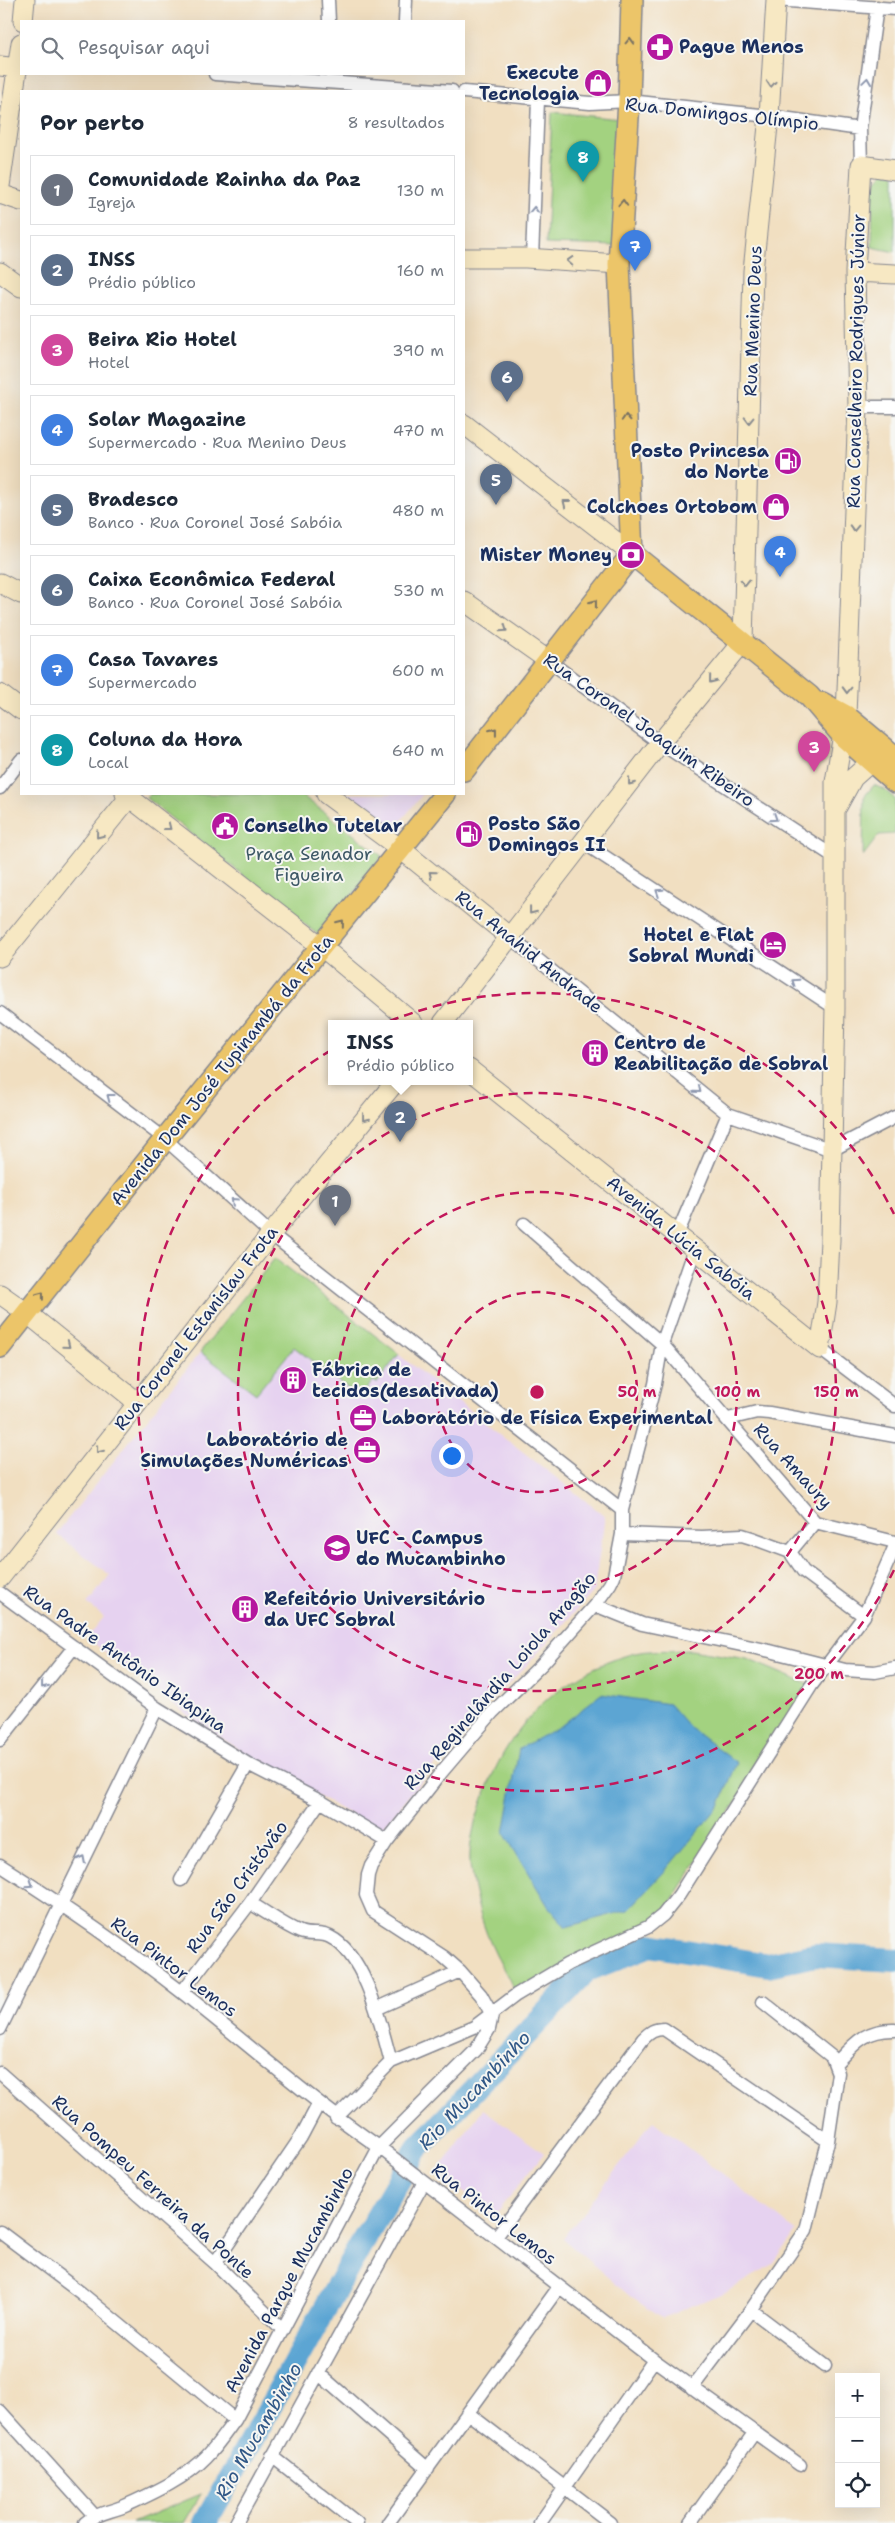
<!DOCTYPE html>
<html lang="pt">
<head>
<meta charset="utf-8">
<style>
  :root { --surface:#fff; --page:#f6f6f7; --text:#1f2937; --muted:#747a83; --line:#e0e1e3; --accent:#0b8043 }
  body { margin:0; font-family:"Shantell Sans",sans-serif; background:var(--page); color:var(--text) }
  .controls { position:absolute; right:15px; bottom:15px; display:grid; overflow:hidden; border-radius:0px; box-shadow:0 5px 20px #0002 }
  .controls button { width:45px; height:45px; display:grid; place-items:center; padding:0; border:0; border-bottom:1px solid var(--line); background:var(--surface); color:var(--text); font:25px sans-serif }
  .you { position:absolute; left:451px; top:1455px; width:18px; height:18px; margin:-12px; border:4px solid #fff; border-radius:50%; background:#1a73e8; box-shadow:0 0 0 8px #1a73e833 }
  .badge { display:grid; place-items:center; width:32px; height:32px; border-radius:50%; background:var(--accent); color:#fff; font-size:16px; font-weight:700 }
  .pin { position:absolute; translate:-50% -41px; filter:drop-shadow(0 1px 2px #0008) }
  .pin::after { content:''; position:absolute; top:26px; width:18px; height:15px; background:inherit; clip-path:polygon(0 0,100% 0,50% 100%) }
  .popup { position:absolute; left:328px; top:1020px; width:145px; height:65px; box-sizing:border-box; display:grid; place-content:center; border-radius:0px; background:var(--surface); filter:drop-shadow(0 1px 4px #0005); font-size:16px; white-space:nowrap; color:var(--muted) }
  .popup b { font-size:19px; color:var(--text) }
  .popup::after { content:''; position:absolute; left:50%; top:100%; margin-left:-10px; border:10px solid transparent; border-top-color:var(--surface) }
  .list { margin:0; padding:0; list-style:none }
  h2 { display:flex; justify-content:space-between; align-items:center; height:65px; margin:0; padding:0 20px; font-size:21px }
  h2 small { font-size:16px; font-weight:400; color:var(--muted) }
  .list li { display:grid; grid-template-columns:32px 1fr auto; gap:15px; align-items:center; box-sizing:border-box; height:70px; margin:0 10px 10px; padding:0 10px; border:1px solid var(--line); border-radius:0px }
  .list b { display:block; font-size:19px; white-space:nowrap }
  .list p { margin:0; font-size:16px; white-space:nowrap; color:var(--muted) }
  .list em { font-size:16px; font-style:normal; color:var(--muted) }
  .icon { flex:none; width:28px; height:28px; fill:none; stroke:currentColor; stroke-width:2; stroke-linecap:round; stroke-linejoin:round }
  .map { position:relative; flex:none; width:895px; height:2523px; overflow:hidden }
  .search { position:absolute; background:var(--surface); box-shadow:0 5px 20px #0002; left:20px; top:20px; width:445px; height:55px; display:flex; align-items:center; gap:12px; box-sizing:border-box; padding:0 18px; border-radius:0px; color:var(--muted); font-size:19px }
  .panel { position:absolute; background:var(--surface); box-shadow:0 5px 20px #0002; left:20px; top:90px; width:445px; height:705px; border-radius:0px }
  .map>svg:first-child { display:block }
</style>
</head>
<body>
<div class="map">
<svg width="895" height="2523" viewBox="0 0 895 2523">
  <rect width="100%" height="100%" fill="#f6f6f2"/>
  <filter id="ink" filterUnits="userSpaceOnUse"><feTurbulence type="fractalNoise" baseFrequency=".02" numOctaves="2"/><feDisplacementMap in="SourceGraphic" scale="10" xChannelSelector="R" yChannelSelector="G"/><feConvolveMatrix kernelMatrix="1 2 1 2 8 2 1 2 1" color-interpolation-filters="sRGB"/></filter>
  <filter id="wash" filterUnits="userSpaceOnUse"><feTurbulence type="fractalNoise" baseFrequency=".0096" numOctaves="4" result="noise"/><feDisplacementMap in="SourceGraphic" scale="20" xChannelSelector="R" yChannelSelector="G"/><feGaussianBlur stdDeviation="1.12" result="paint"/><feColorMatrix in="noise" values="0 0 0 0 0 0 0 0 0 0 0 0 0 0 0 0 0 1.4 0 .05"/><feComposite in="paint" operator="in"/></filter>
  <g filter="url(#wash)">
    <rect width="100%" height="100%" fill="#f1dfc1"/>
    <path fill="#e6d2f0" d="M 342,794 L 423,794 L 391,833 Z
      M 275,1258 L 605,1516 L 594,1590 L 528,1664 L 471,1721 L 384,1826 L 369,1825 L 258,1762 L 190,1717 L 87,1638 L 104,1617 L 87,1604 L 110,1575 L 56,1534 Z
      M 483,2109 L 544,2153 L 495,2216 L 437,2172 Z
      M 653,2121 L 796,2231 L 775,2262 L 728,2291 L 662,2318 L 631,2297 L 563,2239 Z"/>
    <path fill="#a3d280" stroke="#5f806f" d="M 552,112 L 620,119 L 621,246 L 546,244 Z
      M 885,172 L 895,174 L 895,252 L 872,247 L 873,184 Z
      M 874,785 L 885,790 L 895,799 L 895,834 L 879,835 L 863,856 L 864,797 Z
      M 149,794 L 300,794 L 382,856 L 321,937 L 146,798 Z
      M 275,1258 L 399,1354 L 377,1383 L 373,1381 L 360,1398 L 294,1347 L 256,1394 L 200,1352 Z
      M 691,1650 L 747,1659 L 811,1686 L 663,1915 L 516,1995 C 511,1981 503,1969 496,1955 C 482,1927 474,1895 470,1865 C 468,1841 478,1810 487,1788 C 513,1721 561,1674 631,1654 C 649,1649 672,1651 691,1650 Z
      M 201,2494 L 184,2523 L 132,2523 Z"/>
    <path fill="#5ba5d3" stroke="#3b6a98" d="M 601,1694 L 669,1704 L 689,1727 L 737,1763 L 719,1806 L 664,1872 L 628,1910 L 566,1927 L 548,1906 L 504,1833 L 519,1749 L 562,1725 Z"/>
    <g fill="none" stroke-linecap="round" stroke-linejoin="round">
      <path stroke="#5ba5d3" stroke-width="24" d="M 205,2523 L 360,2246 L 417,2149 L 587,1970 L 650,1945 L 768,1965 L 816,1955 L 895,1960"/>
    </g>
  </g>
  <g filter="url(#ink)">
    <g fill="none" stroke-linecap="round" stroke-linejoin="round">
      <g stroke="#868790" stroke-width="15">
        <path id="street" d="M 328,0 L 329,21
          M 776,0 L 895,9
          M 405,21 L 406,0
          M 215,74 L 452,91
          M 464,92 L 590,103 L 629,101 L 769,116 L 860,129
          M 861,165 L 860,129 L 877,7
          M 532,259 L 538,100
          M 858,407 L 895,407
          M 549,661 L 660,743 L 836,858
          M 0,788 L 21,760
          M 584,843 L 835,1008
          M 511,938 L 728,1114 L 832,1150 L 895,1117
          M 0,1013 L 165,1139 L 271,1234 L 622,1510
          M 524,1224 L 662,1344 L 815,1522 L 895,1542
          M 677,1235 L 728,1114
          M 820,1349 L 895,1406
          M 728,1419 L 757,1412 L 769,1413 L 895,1436
          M 622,1534 L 702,1537 L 742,1535 L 755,1539 L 790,1552 L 803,1571 L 864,1616
          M 790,1552 L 815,1522
          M 0,1593 L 157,1708 L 248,1764 L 320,1801 L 387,1841
          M 595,1605 L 642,1624 L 770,1651 L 845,1670 L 875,1672 L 895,1668
          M 0,1740 L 74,1647
          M 0,1865 C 63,1905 124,1947 183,1993 C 248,2044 311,2100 379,2147 L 654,2360 L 800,2465
          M 181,1880 L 248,1764
          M 250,1903 C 266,1912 283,1925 300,1932 C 310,1936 320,1932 330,1937 C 366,1955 381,2026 391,2062
          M 182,1992 L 250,1903 L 320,1801
          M 376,2009 L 460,1971
          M 492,2015 L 481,1995 L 460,1971 L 444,1957 L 373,1911 L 366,1895 L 368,1875 L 371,1866 L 387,1841 L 440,1774 L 492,1713 L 541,1665 L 595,1605 L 610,1584 L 614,1576 L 622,1534 L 622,1510 L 655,1384 L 662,1344 L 695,1249
          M 0,2029 L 157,1708
          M 836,2063 C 855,2043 866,2029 895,2030
          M 0,2073 L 215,2263 L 282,2329
          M 336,2118 L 391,2062 L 474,2027 L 516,1995 L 568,1964 L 648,1927 L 663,1915 L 679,1895 L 811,1686 L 864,1616 L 895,1546
          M 0,2232 L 81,2293 L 235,2420
          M 496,2237 L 643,2039 C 650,2032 654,2029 664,2029 L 828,2141
          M 215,2263 L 301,2137 L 319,2103
          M 751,2310 L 825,2366
          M 318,2373 L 428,2469
          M 692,2388 L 751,2310 L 806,2230 L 828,2141 L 838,2073 L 832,2057 L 763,2002
          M 0,2411 L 94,2515
          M 469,2414 L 611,2523
          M 272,2456 L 357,2523
          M 85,2523 C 98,2512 112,2512 127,2505 C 153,2493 186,2478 206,2457 C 217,2446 226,2432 235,2420 L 379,2147 L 476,2050 L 489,2029 L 492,2015
          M 236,2523 L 424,2182
          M 388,2523 L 559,2287
          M 540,2523 L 654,2360
          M 690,2523 L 754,2433"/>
      </g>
      <g stroke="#868790" stroke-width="21">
        <path id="secondary" d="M 23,21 L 25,0
          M 0,66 L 19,68
          M 0,186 L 21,43
          M 0,194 L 21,201
          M 464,258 L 526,258 L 619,264
          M 0,272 L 21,287
          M 855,272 L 895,274
          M 464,424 L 632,554
          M 0,583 L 21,594
          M 464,601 L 549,661
          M 0,694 L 21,710
          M 125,794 L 322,947 L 413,1023
          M 326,794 L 402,850 L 511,938
          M 837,807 L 853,778 L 872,761
          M 0,957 L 132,794
          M 443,1023 L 660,743 L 743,642 L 753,271 L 769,116 L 776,0
          M 469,1069 L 820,1349 L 827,1302 L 830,1240 L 835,1008 L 835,782 L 846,716 L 858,407 L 855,272 L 861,165 L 895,170
          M 0,1294 L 27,1313 L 137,1402
          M 0,1578 L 271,1234 L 396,1081"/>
      </g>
      <g stroke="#868790" stroke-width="24">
        <path id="primary" d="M 632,554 L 809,696 L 844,737 L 895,782
          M 822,703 L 846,716 L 895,757
          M 464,770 L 632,554 L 619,264 L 629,101 L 632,0
          M 0,1347 L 165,1139 L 445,794"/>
      </g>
      <use href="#street" stroke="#fff" stroke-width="12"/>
      <use href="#secondary" stroke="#f7e8c3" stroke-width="19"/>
      <use href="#primary" stroke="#ecc569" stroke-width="21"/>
    </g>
    <defs><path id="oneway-chevron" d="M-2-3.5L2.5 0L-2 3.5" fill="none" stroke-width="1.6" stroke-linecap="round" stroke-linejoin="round" transform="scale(1.25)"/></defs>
    <g stroke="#797263">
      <use href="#oneway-chevron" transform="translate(630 41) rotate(-88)"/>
      <use href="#oneway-chevron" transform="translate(623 203) rotate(-87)"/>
      <use href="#oneway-chevron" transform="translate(626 418) rotate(-93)"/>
      <use href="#oneway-chevron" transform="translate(594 603) rotate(-52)"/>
      <use href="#oneway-chevron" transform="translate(494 731) rotate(-52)"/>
      <use href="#oneway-chevron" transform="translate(341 923) rotate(-51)"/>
      <use href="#oneway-chevron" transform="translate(41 1295) rotate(-52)"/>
    </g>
    <g stroke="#8d97ae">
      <use href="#oneway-chevron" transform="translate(867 81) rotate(-82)"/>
      <use href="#oneway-chevron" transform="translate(534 210) rotate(-88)"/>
      <use href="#oneway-chevron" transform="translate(774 818) rotate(33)"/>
      <use href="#oneway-chevron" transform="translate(659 892) rotate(-147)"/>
      <use href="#oneway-chevron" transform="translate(795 982) rotate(-147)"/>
      <use href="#oneway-chevron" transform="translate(698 1090) rotate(39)"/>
      <use href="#oneway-chevron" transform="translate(110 1097) rotate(-143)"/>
      <use href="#oneway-chevron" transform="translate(234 1201) rotate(-138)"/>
      <use href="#oneway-chevron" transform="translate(44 1685) rotate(128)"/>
      <use href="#oneway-chevron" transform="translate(82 1859) rotate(-63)"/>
      <use href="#oneway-chevron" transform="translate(30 1884) rotate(33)"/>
    </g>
    <g stroke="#898c90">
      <use href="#oneway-chevron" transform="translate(771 84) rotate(94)"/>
      <use href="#oneway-chevron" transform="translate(570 261) rotate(-177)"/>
      <use href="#oneway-chevron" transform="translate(749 420) rotate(91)"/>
      <use href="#oneway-chevron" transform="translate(566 503) rotate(-142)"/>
      <use href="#oneway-chevron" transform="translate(854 528) rotate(92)"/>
      <use href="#oneway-chevron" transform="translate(745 583) rotate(91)"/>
      <use href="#oneway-chevron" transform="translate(504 629) rotate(35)"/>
      <use href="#oneway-chevron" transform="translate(712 680) rotate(129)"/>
      <use href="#oneway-chevron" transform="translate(847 690) rotate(92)"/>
      <use href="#oneway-chevron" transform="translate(631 782) rotate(128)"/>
      <use href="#oneway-chevron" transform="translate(168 827) rotate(38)"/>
      <use href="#oneway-chevron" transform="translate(99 835) rotate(129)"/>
      <use href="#oneway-chevron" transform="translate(432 874) rotate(-141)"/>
      <use href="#oneway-chevron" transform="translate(532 911) rotate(128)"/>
      <use href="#oneway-chevron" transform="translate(365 1118) rotate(129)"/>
      <use href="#oneway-chevron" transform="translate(67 1345) rotate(39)"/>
      <use href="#oneway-chevron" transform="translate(99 1450) rotate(128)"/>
    </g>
  </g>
  <g fill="none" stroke="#c2185b" stroke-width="2.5" stroke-dasharray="9 6">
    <circle cx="537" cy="1392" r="100"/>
    <circle cx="537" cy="1392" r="200"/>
    <circle cx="537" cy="1392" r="299"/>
    <path d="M894 1570A399 399 0 1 1 894 1214"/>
  </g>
  <defs>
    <g id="pharmacy-disc" transform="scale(1.4375)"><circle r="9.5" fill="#b5179e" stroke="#f6f6f2"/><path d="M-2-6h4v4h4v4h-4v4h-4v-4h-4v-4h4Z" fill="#fff"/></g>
    <g id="shop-disc" transform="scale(1.4375)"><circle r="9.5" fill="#b5179e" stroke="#f6f6f2"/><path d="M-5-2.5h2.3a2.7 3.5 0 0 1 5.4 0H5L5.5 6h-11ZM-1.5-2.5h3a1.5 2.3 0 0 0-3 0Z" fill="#fff"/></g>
    <g id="fuel-disc" transform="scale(1.4375)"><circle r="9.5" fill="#b5179e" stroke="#f6f6f2"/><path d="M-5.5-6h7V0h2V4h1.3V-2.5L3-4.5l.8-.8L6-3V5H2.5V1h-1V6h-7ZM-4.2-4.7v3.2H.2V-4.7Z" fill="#fff"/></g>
    <g id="bank-disc" transform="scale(1.4375)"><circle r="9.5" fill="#b5179e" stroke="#f6f6f2"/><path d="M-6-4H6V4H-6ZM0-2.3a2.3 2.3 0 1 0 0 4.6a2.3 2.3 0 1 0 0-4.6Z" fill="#fff"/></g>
    <g id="civic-disc" transform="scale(1.4375)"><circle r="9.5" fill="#b5179e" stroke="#f6f6f2"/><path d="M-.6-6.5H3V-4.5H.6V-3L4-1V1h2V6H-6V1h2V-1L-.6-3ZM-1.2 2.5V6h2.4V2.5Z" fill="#fff"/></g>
    <g id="hotel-disc" transform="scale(1.4375)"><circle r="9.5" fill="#b5179e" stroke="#f6f6f2"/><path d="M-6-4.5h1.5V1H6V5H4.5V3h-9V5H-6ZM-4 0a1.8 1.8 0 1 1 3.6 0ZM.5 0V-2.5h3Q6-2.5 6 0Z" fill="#fff"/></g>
    <g id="building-disc" transform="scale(1.4375)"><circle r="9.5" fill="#b5179e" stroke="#f6f6f2"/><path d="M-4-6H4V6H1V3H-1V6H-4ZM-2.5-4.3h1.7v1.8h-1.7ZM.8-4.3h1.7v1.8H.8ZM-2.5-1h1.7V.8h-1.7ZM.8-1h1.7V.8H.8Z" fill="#fff"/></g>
    <g id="office-disc" transform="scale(1.4375)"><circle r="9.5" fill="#b5179e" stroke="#f6f6f2"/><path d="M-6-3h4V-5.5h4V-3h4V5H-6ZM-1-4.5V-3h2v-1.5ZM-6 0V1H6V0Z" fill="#fff"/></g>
    <g id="university-disc" transform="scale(1.4375)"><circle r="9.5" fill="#b5179e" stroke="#f6f6f2"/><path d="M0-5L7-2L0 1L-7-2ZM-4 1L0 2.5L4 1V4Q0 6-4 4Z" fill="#fff"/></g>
  </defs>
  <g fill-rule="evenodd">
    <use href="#pharmacy-disc" x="660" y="47"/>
    <use href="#shop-disc" x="598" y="83"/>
    <use href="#fuel-disc" x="788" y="461"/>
    <use href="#shop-disc" x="776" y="507"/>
    <use href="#bank-disc" x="631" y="555"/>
    <use href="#civic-disc" x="225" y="826"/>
    <use href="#fuel-disc" x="469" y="834"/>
    <use href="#hotel-disc" x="773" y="945"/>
    <use href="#building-disc" x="595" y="1053"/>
    <use href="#building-disc" x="293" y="1380"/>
    <use href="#office-disc" x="363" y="1418"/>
    <use href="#office-disc" x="367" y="1450"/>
    <use href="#university-disc" x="337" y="1548"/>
    <use href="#building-disc" x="245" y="1609"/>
  </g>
  <g text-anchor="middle" stroke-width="4" stroke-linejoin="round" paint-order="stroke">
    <g font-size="18" font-weight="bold" fill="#1b2f5e" stroke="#f6f6f2" text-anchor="start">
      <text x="679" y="53">Pague Menos</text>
      <text x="579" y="79" text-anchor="end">Execute<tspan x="579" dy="21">Tecnologia</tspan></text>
      <text x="769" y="457" text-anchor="end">Posto Princesa<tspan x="769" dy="21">do Norte</tspan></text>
      <text x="757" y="513" text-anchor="end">Colchoes Ortobom</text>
      <text x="612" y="561" text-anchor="end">Mister Money</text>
      <text x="488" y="830">Posto São<tspan x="488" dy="21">Domingos II</tspan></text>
      <text x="244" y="832">Conselho Tutelar</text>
      <text x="754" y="941" text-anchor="end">Hotel e Flat<tspan x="754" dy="21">Sobral Mundi</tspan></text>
      <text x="614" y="1049">Centro de<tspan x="614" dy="21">Reabilitação de Sobral</tspan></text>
      <text x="312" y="1376">Fábrica de<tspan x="312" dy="21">tecidos(desativada)</tspan></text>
      <text x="382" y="1424">Laboratório de Física Experimental</text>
      <text x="348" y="1446" text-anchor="end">Laboratório de<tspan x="348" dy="21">Simulações Numéricas</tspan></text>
      <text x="356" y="1544">UFC - Campus<tspan x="356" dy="21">do Mucambinho</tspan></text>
      <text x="264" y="1605">Refeitório Universitário<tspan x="264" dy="21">da UFC Sobral</tspan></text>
    </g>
    <g font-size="18" fill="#1b2f5e" stroke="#f6f6f2">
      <text transform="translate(722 114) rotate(6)" y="6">Rua Domingos Olímpio</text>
      <text transform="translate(753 321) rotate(-88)" y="6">Rua Menino Deus</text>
      <text transform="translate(856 361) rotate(-89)" y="6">Rua Conselheiro Rodrigues Júnior</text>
      <text transform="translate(649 730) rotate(35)" y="6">Rua Coronel Joaquim Ribeiro</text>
      <text transform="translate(529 952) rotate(39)" y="6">Rua Anahid Andrade</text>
      <text transform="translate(222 1070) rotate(-51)" y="6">Avenida Dom José Tupinambá da Frota</text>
      <text transform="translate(681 1238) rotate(39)" y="6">Avenida Lúcia Sabóia</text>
      <text transform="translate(196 1328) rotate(-52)" y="6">Rua Coronel Estanislau Frota</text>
      <text transform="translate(793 1466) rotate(48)" y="6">Rua Amaury</text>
      <text transform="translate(125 1659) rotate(35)" y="6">Rua Padre Antônio Ibiapina</text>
      <text transform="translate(500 1681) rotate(-49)" y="6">Rua Reginelândia Loiola Aragão</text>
      <text transform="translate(237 1887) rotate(-54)" y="6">Rua São Cristóvão</text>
      <text transform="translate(174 1967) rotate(37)" y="6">Rua Pintor Lemos</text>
      <text transform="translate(153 2187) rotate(42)" y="6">Rua Pompeu Ferreira da Ponte</text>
      <text transform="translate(494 2214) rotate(38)" y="6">Rua Pintor Lemos</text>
      <text transform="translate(289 2280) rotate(-62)" y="6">Avenida Parque Mucambinho</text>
    </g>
    <g font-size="18" fill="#3d5866" stroke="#f6f6f2">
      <text x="309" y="860">Praça Senador<tspan x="309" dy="21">Figueira</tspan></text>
    </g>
    <g font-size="19" font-style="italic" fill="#315887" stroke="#f6f6f2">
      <text transform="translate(474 2090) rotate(-47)" y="7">Rio Mucambinho</text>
      <text transform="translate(258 2431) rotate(-60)" y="7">Rio Mucambinho</text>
    </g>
  </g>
  <circle cx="537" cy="1392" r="8" fill="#c2185b" stroke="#f6f6f2" stroke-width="2.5"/>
  <g font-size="15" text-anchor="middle" font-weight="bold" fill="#c2185b" stroke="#f6f6f2" stroke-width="4" stroke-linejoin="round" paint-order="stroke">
    <text x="637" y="1397">50 m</text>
    <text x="737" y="1397">100 m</text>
    <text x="836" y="1397">150 m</text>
    <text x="819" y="1679">200 m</text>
  </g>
</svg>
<div class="controls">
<button>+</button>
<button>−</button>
<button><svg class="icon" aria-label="locate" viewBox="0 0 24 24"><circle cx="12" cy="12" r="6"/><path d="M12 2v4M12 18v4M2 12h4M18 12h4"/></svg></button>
</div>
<div class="you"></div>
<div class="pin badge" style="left:335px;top:1226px;background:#6b7280">1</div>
<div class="pin badge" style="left:400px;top:1142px;background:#5c6f8a">2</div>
<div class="popup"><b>INSS</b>Prédio público</div>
<div class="pin badge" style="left:814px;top:772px;background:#d1479c">3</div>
<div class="pin badge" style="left:780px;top:577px;background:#3f7fe0">4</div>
<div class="pin badge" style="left:496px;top:505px;background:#5c6f8a">5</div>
<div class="pin badge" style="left:507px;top:402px;background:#5c6f8a">6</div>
<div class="pin badge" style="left:635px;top:271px;background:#3f7fe0">7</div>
<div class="pin badge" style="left:583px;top:182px;background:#0f9aa8">8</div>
<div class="search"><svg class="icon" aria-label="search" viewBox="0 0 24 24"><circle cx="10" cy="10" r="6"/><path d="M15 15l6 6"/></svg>Pesquisar aqui</div>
<section class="panel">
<h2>Por perto<small>8 resultados</small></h2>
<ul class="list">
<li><span class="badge" style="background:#6b7280">1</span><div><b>Comunidade Rainha da Paz</b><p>Igreja</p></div><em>130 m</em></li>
<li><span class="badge" style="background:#5c6f8a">2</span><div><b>INSS</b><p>Prédio público</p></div><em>160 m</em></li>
<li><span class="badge" style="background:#d1479c">3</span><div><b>Beira Rio Hotel</b><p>Hotel</p></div><em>390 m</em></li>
<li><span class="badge" style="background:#3f7fe0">4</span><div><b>Solar Magazine</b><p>Supermercado · Rua Menino Deus</p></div><em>470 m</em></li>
<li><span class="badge" style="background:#5c6f8a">5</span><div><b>Bradesco</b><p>Banco · Rua Coronel José Sabóia</p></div><em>480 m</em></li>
<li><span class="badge" style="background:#5c6f8a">6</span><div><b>Caixa Econômica Federal</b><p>Banco · Rua Coronel José Sabóia</p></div><em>530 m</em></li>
<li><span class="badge" style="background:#3f7fe0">7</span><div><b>Casa Tavares</b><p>Supermercado</p></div><em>600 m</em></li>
<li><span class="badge" style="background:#0f9aa8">8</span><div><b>Coluna da Hora</b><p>Local</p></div><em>640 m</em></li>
</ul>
</section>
</div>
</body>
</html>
